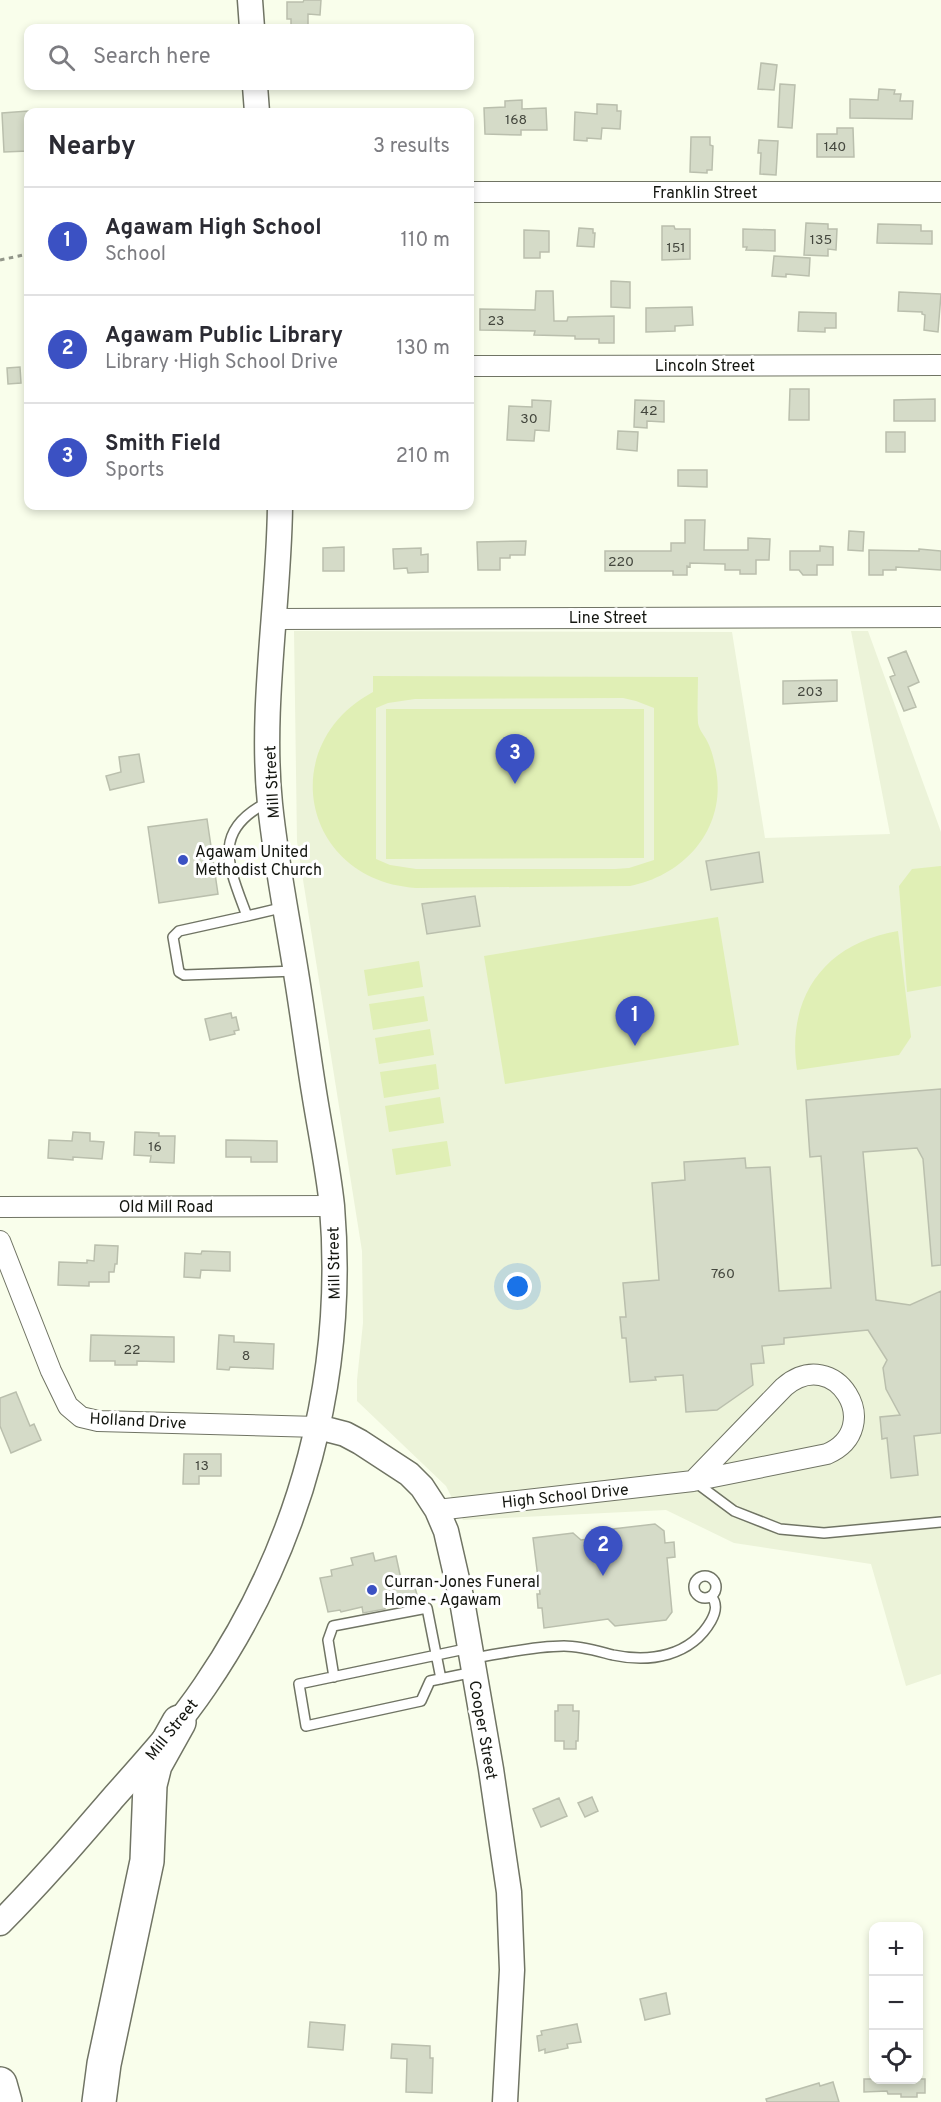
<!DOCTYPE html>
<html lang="en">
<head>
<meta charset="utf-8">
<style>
  :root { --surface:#fff; --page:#f2f2f3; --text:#2b2b33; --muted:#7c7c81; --line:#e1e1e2; --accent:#3b51c3 }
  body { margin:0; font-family:Overpass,sans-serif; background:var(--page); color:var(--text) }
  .controls { position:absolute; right:18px; bottom:18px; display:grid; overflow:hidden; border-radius:12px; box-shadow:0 3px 9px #0003 }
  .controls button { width:54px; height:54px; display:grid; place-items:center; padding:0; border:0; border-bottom:2px solid var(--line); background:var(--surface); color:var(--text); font:30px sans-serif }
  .you { position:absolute; left:518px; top:1287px; width:21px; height:21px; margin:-15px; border:4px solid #fff; border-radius:50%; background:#1a73e8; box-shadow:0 0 0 9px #1a73e833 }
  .badge { display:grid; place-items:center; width:39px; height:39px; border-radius:50%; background:var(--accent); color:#fff; font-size:20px; font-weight:700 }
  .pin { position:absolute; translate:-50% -50px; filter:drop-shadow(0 2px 3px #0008) }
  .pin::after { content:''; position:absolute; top:32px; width:21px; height:18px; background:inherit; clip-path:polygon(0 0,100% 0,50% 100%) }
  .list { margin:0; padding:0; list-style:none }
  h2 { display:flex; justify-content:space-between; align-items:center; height:78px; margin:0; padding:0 24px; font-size:26px }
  h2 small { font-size:20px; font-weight:400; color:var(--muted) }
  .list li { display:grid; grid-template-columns:39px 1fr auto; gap:18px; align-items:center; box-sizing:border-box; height:108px; padding:0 24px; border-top:2px solid var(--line) }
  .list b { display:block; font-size:22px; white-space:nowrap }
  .list p { margin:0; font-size:20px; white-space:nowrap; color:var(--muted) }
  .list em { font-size:20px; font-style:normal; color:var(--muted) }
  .icon { flex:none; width:33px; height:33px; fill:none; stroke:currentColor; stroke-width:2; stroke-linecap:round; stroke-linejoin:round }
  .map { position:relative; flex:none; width:941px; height:2102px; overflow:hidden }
  .search { position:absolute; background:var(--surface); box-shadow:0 3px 9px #0003; left:24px; top:24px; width:450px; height:66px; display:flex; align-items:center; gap:15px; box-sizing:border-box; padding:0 21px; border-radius:12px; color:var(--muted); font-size:22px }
  .panel { position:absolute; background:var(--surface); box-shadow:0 3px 9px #0003; left:24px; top:108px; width:450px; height:402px; border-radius:12px }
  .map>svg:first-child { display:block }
</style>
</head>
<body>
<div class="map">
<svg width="941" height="2102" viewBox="0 0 941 2102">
  <rect width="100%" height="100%" fill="#f9feeb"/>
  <path fill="#ecf3d9" d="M 294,631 L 732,632 L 765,838 L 890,834 L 851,631 L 868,631 L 941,832 L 941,1674 L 906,1686 L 871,1564 L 734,1543 L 666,1510 L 463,1520 L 446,1486 L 357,1401 L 357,1380 L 363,1323 L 362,1251 L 297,842 Z"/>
  <path fill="#e0efb5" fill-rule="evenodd" d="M 373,676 L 698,677 C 698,692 697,708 698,723 C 699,729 703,734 706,739 C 711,748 713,756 715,765 C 729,825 687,875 630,886 L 416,888 C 303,881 274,745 373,692 ZM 623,698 L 636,701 L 654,708 L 654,860 L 629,868 L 615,869 L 416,869 L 390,865 L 376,859 L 376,708 L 388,703 L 415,699 Z
    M 386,709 L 644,709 L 644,858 L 386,859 Z
    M 941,866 L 941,986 L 907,992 L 899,886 L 912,869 Z
    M 718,917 L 739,1045 L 505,1084 L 484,956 Z
    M 898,931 L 911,1037 L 899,1055 L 797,1070 C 786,997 825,943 898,931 Z
    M 419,961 L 423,987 L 368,996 L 364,970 Z
    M 424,996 L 428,1021 L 373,1030 L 369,1004 Z
    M 430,1029 L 434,1055 L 379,1064 L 375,1038 Z
    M 436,1064 L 439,1089 L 384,1098 L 380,1072 Z
    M 440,1097 L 444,1123 L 389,1132 L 385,1106 Z
    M 447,1141 L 451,1166 L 396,1175 L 392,1149 Z"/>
  <path fill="#d5dbc8" stroke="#babfad" stroke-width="1.5" d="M 304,0 L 321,0 L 320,15 L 308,14 L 308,28 L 291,27 L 291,19 L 287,19 L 287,2 L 303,2 Z
    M 761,63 L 777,65 L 774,90 L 758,89 Z
    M 780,84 L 795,85 L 792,128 L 778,127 Z
    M 879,89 L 895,90 L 894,94 L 901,94 L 900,101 L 913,101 L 912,119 L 850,118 L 850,99 L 878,100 Z
    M 522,100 L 522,109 L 546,108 L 547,130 L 521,130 L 521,135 L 485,134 L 484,108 L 505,107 L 505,101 Z
    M 597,104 L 617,105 L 617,111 L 621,111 L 620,129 L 602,128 L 601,139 L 587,138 L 587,141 L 574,140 L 575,112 L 597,114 Z
    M 28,111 L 28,151 L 4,152 L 2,113 Z
    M 837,128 L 853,128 L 854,157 L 817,157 L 817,134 L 837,134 Z
    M 691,137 L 710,137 L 710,145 L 713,146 L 712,170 L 707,170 L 707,173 L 690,172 Z
    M 759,140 L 778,141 L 776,175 L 760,174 L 761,153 L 758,153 Z
    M 806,223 L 828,224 L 828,229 L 837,229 L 836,250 L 828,249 L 828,256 L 804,255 Z
    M 878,224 L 921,225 L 921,231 L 932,231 L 932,244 L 877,243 Z
    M 662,226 L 674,226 L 675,229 L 690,229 L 690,259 L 662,260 Z
    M 579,228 L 593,229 L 593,233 L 595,233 L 594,247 L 577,246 Z
    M 743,229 L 775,230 L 775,251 L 746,250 L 747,247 L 743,247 Z
    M 524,230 L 549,231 L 549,252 L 540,252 L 540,258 L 524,258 Z
    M 774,256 L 810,258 L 809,276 L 786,274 L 786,277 L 772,276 Z
    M 611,281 L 630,282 L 630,308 L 611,307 Z
    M 536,291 L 553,291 L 554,321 L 567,321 L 568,317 L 614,316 L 614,343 L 599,343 L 599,339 L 575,339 L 575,336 L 534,335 L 535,331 L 480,330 L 480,309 L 535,310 Z
    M 899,292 L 941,294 L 938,332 L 924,330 L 925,315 L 922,314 L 922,312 L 898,311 Z
    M 692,307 L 693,325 L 675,326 L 675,331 L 646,332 L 646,308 Z
    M 799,312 L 836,313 L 836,328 L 825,328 L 825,332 L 798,331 Z
    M 20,367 L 21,383 L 8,384 L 7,368 Z
    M 790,389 L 809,389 L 809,420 L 789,420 Z
    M 935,399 L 935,421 L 894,421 L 894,400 Z
    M 532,400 L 551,401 L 549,431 L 535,430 L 534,441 L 507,440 L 509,406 L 532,407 Z
    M 635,400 L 664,401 L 664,422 L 647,421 L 647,428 L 634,427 Z
    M 618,431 L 638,432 L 637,451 L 617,449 Z
    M 886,432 L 905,432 L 905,452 L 886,452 Z
    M 678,470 L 707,470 L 707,487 L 678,486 Z
    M 685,520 L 705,520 L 704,550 L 748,550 L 748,538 L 770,539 L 769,560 L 756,560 L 756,574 L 740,574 L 740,570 L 725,570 L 725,564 L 690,563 L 690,567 L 687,566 L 687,575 L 673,575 L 673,571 L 605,571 L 605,551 L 671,551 L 671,543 L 685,543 Z
    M 849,531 L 864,532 L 863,551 L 848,550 Z
    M 526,541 L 525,555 L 510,555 L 510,558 L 500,558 L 500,570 L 478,570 L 477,542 Z
    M 820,546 L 833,547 L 833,565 L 817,565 L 817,575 L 803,575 L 799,570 L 790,570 L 790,551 L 820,551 Z
    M 344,547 L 344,571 L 323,571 L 323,548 Z
    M 421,548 L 421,555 L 428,554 L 428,572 L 408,573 L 407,568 L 394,569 L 393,549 Z
    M 919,549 L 941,551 L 941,570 L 896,567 L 896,570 L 883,570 L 883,575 L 869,575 L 869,550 L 919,551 Z
    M 906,651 L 919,682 L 908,687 L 916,707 L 904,711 L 890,677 L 895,675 L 888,658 Z
    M 837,680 L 837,701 L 783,704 L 783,681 Z
    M 139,754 L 144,782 L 110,790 L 106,776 L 121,772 L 119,757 Z
    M 207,819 L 218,894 L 159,903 L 148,827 Z
    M 759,852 L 763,882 L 711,890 L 706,861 Z
    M 475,896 L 480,926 L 427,934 L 422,904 Z
    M 231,1013 L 232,1018 L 236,1017 L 239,1030 L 234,1031 L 235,1034 L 210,1040 L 205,1019 Z
    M 941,1089 L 941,1265 L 932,1266 L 923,1159 L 917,1148 L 863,1152 L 876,1300 L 910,1305 L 941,1291 L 941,1433 L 914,1436 L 918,1475 L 891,1478 L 887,1438 L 882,1439 L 880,1417 L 900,1415 L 886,1389 L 883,1368 L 887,1360 L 868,1330 L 784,1338 L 784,1344 L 762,1346 L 764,1363 L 751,1364 L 753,1385 L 717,1410 L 686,1412 L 683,1375 L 655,1377 L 656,1380 L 630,1382 L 626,1338 L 622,1338 L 620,1317 L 626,1317 L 623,1283 L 659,1280 L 652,1183 L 685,1180 L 684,1162 L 745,1158 L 746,1168 L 770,1167 L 779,1291 L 831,1288 L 821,1156 L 810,1157 L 806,1100 Z
    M 73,1132 L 90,1133 L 90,1141 L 104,1142 L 102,1159 L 73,1157 L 73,1160 L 48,1158 L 49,1140 L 72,1141 Z
    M 135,1132 L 159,1133 L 159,1136 L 175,1136 L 174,1163 L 150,1162 L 151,1156 L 134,1155 Z
    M 226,1140 L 277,1141 L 277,1162 L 251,1162 L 251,1157 L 226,1157 Z
    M 95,1245 L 118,1246 L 117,1264 L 115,1264 L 114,1272 L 109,1272 L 109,1282 L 89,1282 L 89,1286 L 58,1285 L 59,1262 L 87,1263 L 87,1260 L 94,1261 Z
    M 202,1251 L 230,1252 L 230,1271 L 201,1270 L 200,1278 L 184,1277 L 185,1253 L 201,1254 Z
    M 91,1335 L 174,1337 L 174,1362 L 137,1361 L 137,1365 L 115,1365 L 115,1361 L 90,1361 Z
    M 219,1335 L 234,1336 L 234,1342 L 274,1344 L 273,1369 L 230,1367 L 229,1370 L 217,1369 Z
    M 16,1392 L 30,1426 L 34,1424 L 41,1440 L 11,1453 L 0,1426 L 0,1398 Z
    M 184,1454 L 221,1454 L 221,1476 L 199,1476 L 199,1484 L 183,1484 Z
    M 655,1524 L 664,1531 L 665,1543 L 674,1542 L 675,1557 L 667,1558 L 672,1612 L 666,1620 L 615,1626 L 608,1619 L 544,1628 L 542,1608 L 538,1608 L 537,1594 L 540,1594 L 533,1538 L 573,1533 L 581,1540 L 597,1538 L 604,1530 Z
    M 373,1553 L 375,1561 L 396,1556 L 401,1579 L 412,1576 L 417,1595 L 384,1602 L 385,1609 L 363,1613 L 362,1607 L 341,1612 L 340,1610 L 328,1612 L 320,1578 L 332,1576 L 331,1570 L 353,1565 L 351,1558 Z
    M 558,1705 L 573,1705 L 573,1711 L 579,1711 L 578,1741 L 576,1741 L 576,1749 L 564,1749 L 564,1741 L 555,1741 L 555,1711 L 558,1711 Z
    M 592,1797 L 598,1811 L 585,1817 L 578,1803 Z
    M 559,1798 L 567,1816 L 541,1827 L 533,1809 Z
    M 666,1993 L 670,2014 L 645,2020 L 640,1999 Z
    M 310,2022 L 345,2025 L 343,2050 L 308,2047 Z
    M 577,2024 L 581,2042 L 567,2044 L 568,2048 L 545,2053 L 545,2049 L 539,2051 L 537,2036 L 542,2035 L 541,2031 Z
    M 392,2044 L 430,2046 L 430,2058 L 433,2058 L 432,2093 L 406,2092 L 407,2059 L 391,2058 Z
    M 864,2079 L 925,2079 L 925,2093 L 917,2093 L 917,2097 L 901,2097 L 901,2094 L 888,2094 L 887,2091 L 864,2092 Z
    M 833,2082 L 839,2102 L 767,2102 L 766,2099 L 819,2083 L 820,2086 Z"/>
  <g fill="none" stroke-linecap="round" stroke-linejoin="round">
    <g stroke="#707464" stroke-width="12">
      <path id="service" d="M 268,802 C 210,831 229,867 247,916 L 179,931 L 173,937 L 179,972 L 184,975 L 296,971
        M 247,916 L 285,907
        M 695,1482 L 734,1511 L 780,1529 L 824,1533 L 941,1522
        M694 1587a11 11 0 1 1 22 0a11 11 0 1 1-22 0Z
        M 470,1648 L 299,1684 L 306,1726 L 421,1701 L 430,1681 L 474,1672
        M 472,1658 C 502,1654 533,1646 564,1646 C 581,1646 597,1651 613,1655 C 650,1663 691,1656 711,1621 C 716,1612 718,1604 711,1596
        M 334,1677 L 328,1640 L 333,1626 L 427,1608 L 441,1679"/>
    </g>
    <g stroke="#707464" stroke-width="22">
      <path id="minor" d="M 470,192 L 941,192
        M 470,366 L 941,365
        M 275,619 L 941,617
        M 0,1207 L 332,1206
        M 0,1241 L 51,1371 L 68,1406 L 81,1417 L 98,1421 L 318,1427
        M 437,1510 L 693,1481 L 827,1454 C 887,1428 835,1343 784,1387 L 693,1481"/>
    </g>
    <g stroke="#707464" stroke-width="27">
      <path id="tertiary" d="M 250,0 L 252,28
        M 255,86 L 257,112
        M 318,1427 L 345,1434 L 360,1442 L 409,1474 L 422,1487 L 437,1510 L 446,1531 L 462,1601 L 491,1769 L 509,1892 L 512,1970 L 505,2102
        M 0,1923 C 40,1883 76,1841 113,1798 C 145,1762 178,1726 205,1686 C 302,1544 346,1376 332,1206 C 328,1168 320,1130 314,1092 C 308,1055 303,1016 297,979 C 288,921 276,863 270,804 C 260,708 279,603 280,506"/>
    </g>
    <g stroke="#707464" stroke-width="36">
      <path id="motorway" d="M 0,2084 L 5,2102
        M 99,2102 L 104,2064 L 147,1861 L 150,1785 L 155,1765 L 179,1722"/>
    </g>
    <path stroke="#93978a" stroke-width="3" stroke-dasharray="4.5 4.5" stroke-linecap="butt" d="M 0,260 L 28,254"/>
    <use href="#service" stroke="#fff" stroke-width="9"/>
    <use href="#minor" stroke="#fff" stroke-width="20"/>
    <use href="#tertiary" stroke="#fff" stroke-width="24"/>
    <use href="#motorway" stroke="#fff" stroke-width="33"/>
  </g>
  <g fill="#3b51c3" stroke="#fff" stroke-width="2">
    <circle cx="183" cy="860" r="6"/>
    <circle cx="372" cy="1590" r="6"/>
  </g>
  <g text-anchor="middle" stroke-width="6" stroke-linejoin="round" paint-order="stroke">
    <g font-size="14" fill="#44473e">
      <text x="516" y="124">168</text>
      <text x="835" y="151">140</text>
      <text x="821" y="244">135</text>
      <text x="676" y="252">151</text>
      <text x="496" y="325">23</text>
      <text x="649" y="415">42</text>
      <text x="529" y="423">30</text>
      <text x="621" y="566">220</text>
      <text x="810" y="696">203</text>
      <text x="155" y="1151">16</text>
      <text x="723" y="1278">760</text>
      <text x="132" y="1354">22</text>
      <text x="246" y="1360">8</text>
      <text x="202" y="1470">13</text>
    </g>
    <g font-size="16" fill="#141610" stroke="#fff">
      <text x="705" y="198">Franklin Street</text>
      <text x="705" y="371">Lincoln Street</text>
      <text x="608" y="623">Line Street</text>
      <text transform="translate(271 782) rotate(-93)" y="6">Mill Street</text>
      <text x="166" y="1212">Old Mill Road</text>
      <text transform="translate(333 1263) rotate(-91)" y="6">Mill Street</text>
      <text transform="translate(138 1420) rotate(3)" y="6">Holland Drive</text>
      <text transform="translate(565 1495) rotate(-6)" y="6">High School Drive</text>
      <text transform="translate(171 1729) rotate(-51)" y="6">Mill Street</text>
      <text transform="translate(484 1730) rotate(80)" y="6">Cooper Street</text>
    </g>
    <g font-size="16" fill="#141610" stroke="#fff" text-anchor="start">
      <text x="195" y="857">Agawam United<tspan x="195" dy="18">Methodist Church</tspan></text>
      <text x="384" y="1587">Curran-Jones Funeral<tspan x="384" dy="18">Home - Agawam</tspan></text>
    </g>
  </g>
</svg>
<div class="controls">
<button>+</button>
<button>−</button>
<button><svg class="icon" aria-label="locate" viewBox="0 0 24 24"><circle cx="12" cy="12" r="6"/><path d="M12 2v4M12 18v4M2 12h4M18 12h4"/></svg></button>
</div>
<div class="you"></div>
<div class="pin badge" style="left:635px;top:1046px">1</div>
<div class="pin badge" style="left:603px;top:1576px">2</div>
<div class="pin badge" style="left:515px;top:784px">3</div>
<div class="search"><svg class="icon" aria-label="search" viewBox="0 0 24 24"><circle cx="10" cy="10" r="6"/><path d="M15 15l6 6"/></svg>Search here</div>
<section class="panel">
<h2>Nearby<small>3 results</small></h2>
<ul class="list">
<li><span class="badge">1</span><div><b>Agawam High School</b><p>School</p></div><em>110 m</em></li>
<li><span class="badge">2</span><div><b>Agawam Public Library</b><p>Library · High School Drive</p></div><em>130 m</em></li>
<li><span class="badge">3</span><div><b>Smith Field</b><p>Sports</p></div><em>210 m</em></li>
</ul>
</section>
</div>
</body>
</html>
